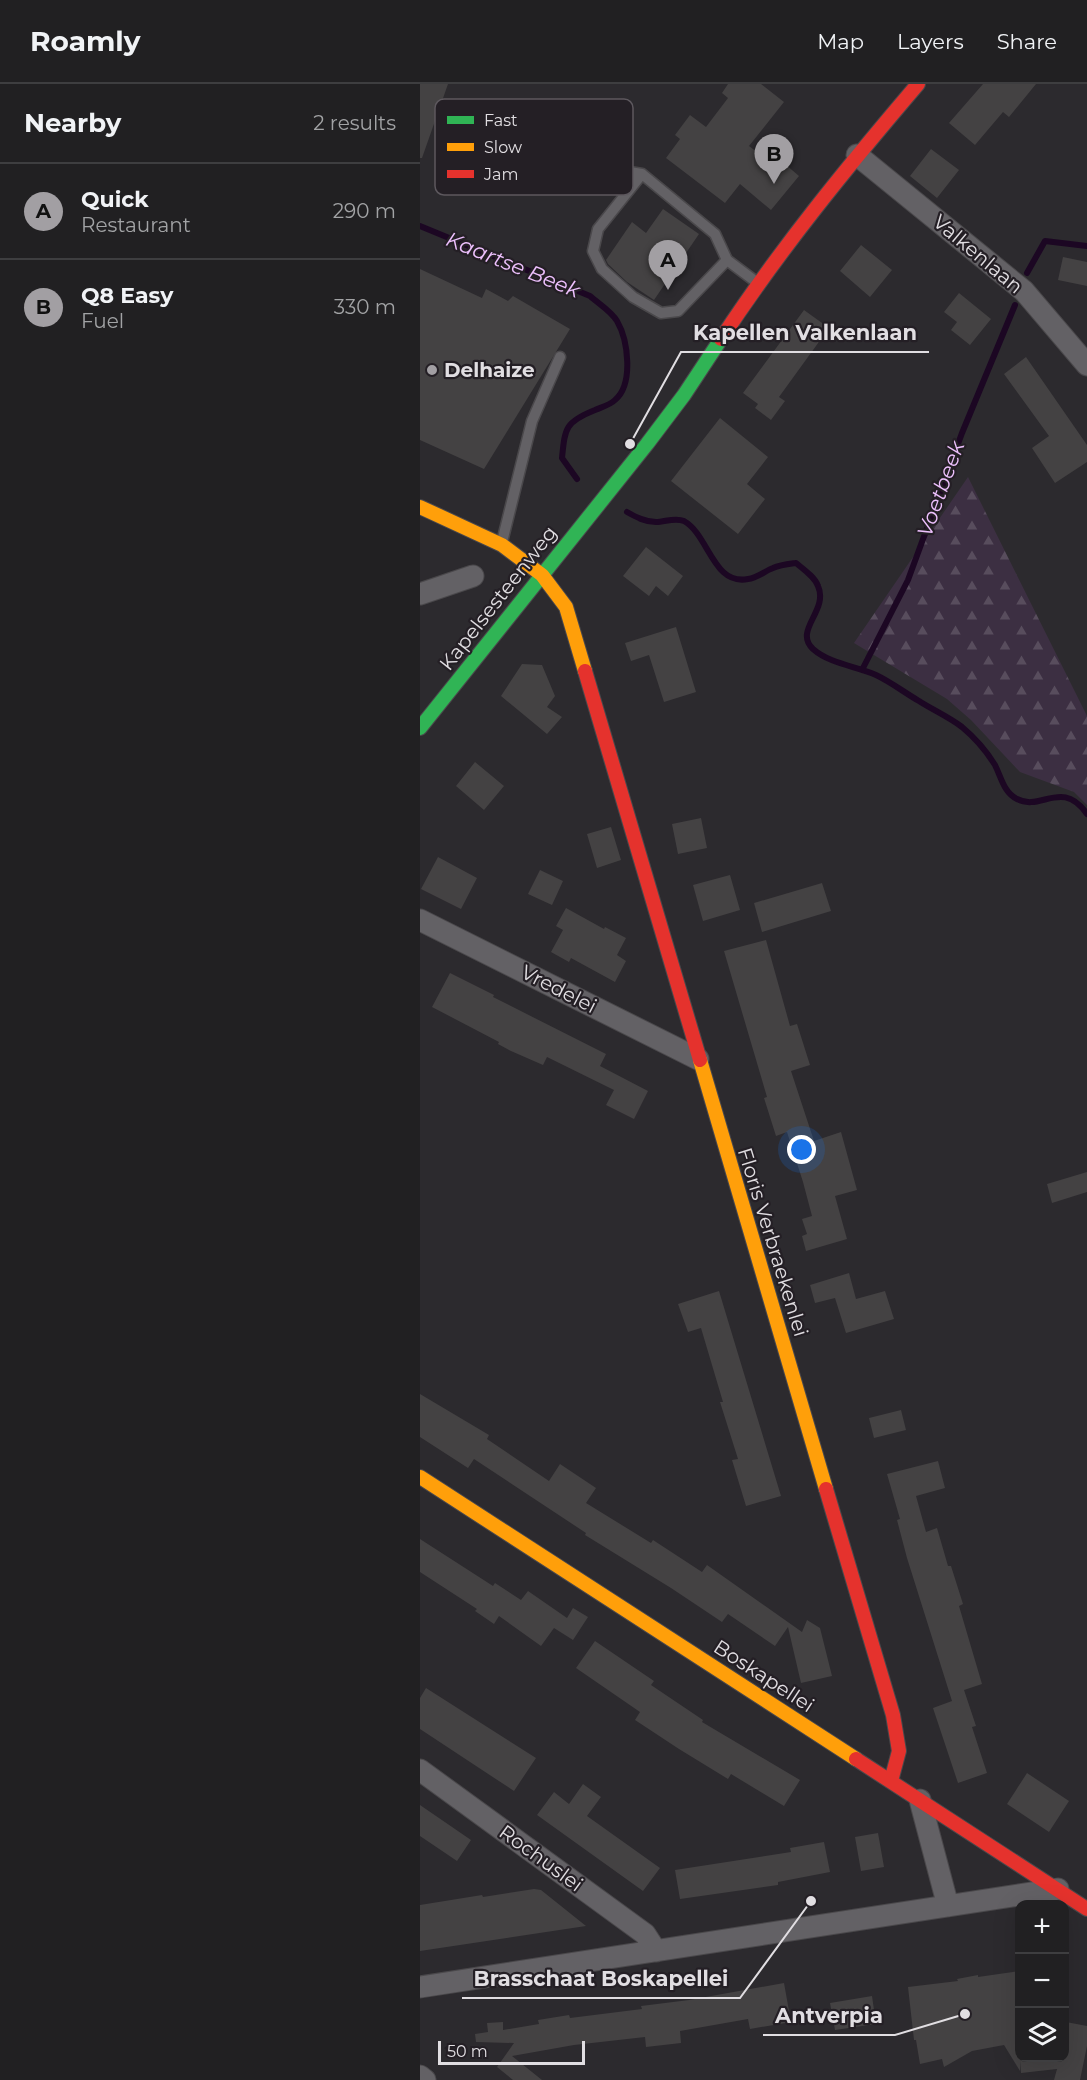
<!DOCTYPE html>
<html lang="en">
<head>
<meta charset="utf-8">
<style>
  :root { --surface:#212022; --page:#2d2d2f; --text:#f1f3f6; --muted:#a2a3a5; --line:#3e3e40; --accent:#a29fa3 }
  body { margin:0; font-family:Montserrat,sans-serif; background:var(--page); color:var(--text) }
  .controls { position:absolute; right:18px; bottom:18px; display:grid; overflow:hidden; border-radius:12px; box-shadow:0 6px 24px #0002 }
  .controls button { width:54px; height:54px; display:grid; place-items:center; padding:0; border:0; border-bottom:2px solid var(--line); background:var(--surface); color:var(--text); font:30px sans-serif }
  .scale { position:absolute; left:18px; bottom:15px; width:147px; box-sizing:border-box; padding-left:6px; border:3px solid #e1dee2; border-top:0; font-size:16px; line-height:21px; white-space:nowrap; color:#e1dee2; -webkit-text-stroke:4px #241f25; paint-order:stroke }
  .you { position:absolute; left:382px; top:1066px; width:21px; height:21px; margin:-15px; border:4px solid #fff; border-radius:50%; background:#1a73e8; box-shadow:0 0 0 9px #1a73e833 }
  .badge { display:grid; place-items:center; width:39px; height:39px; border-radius:50%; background:var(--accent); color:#111; font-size:20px; font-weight:700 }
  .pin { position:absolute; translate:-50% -50px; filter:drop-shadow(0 2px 3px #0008) }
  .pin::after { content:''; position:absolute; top:32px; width:21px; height:18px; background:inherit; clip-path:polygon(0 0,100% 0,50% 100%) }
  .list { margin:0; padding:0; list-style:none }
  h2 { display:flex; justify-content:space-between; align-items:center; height:78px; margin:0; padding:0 24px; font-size:26px }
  h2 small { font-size:20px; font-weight:400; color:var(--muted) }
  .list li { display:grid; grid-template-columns:39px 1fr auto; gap:18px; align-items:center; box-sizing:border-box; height:96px; padding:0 24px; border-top:2px solid var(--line) }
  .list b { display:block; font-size:22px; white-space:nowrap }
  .list p { margin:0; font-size:20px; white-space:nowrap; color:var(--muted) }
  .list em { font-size:20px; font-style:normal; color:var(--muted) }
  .icon { flex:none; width:33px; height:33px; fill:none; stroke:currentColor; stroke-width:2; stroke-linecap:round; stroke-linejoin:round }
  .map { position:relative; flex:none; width:667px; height:1996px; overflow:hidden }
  header { display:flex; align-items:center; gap:36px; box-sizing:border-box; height:84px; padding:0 30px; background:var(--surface); border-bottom:2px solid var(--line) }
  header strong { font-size:28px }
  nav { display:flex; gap:33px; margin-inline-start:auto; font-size:21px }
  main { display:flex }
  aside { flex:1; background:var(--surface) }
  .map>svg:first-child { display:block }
</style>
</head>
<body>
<header>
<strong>Roamly</strong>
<nav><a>Map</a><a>Layers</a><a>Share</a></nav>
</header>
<main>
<aside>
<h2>Nearby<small>2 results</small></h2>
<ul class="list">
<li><span class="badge">A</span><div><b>Quick</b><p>Restaurant</p></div><em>290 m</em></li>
<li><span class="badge">B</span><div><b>Q8 Easy</b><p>Fuel</p></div><em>330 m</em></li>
</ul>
</aside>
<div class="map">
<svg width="667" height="1996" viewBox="0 0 667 1996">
  <defs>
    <pattern id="forest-firs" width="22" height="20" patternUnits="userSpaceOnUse" patternTransform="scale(1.5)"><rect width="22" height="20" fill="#3c2f42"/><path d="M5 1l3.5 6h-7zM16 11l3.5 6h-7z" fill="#584d5d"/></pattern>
  </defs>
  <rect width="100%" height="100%" fill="#2c2a2e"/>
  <path fill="url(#forest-firs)" d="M 548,393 L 667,632 L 667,721 L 654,708 L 600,688 L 551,636 L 527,615 L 434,559 Z"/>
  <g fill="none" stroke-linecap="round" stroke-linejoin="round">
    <path stroke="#1c0723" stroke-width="6" d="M 0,142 L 170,212 C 179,220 191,227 197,237 C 208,256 214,300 195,316 C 190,321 182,323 175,326 C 145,338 145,344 142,374 L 157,395
      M 607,189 L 625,157 L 667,162
      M 207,428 C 216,433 225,438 236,438 C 245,438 255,433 264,437 C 289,451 293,502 328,495 C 337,494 345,487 353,484 C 360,481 369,480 376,479 C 383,485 395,493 398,502 C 409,527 373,546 393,565 C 410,580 436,582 456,591 C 471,598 485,609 499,617 C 513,626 529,633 542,643 C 554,653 567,668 575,681 C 581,693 584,709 597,715 C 621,728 642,694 667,730
      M 442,586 L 488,496 L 542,349 L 595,221"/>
  </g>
  <path fill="#444243" d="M 0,0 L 28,0 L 2,74 L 0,74 Z
    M 308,0 L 341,0 L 364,18 L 329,62 L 353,80 L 358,74 L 379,92 L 351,126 L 320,100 L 305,119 L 246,74 L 260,55 L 255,51 L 270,31 L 286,43 L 308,14 L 302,9 Z
    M 563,0 L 616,0 L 589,33 L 583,28 L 555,61 L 529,39 Z
    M 511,65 L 539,86 L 517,114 L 490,92 Z
    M 243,125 L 279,150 L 234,216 L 207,198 L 188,180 L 186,176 L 212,138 L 226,149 Z
    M 441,161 L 472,186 L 450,213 L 420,187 Z
    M 643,173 L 667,178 L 667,202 L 638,196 Z
    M 0,185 L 62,214 L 66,205 L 88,217 L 93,212 L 150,245 L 64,385 L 0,356 Z
    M 539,209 L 571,235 L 550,261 L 531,246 L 537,238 L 524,228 Z
    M 384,226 L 409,244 L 359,313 L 365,317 L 351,336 L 335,324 L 338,320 L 323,309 Z
    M 606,273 L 667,361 L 667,378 L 635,399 L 612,364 L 629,352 L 584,290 Z
    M 300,334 L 348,373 L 327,400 L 345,415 L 318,450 L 251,397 Z
    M 226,463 L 263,492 L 248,512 L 236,502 L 229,512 L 203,492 Z
    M 256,543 L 276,608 L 244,618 L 229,571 L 211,577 L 205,559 Z
    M 102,580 L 122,581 L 135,612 L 127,623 L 142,633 L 127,650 L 81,612 Z
    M 55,678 L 84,702 L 64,726 L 36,702 Z
    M 281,734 L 287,764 L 258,770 L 252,740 Z
    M 191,743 L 201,776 L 177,784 L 167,750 Z
    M 18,773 L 57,794 L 41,825 L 1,805 Z
    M 120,786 L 143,797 L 132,821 L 108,810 Z
    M 310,791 L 320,826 L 283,837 L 273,801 Z
    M 402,799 L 411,827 L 342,848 L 334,819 Z
    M 146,824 L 184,845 L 185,843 L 206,854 L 197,871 L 206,877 L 195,898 L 151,874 L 149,878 L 131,868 L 143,846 L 136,842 Z
    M 346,856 L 370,942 L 377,940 L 390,981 L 371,987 L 394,1057 L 421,1048 L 437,1106 L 415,1112 L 427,1155 L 386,1167 L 382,1152 L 387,1150 L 382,1135 L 392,1132 L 383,1098 L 367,1048 L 356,1052 L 344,1014 L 347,1013 L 304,867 Z
    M 30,889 L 74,911 L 73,913 L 186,970 L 180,982 L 228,1007 L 214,1035 L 186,1021 L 194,1006 L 127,973 L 123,981 L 91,967 L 78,960 L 79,958 L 12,923 Z
    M 667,1088 L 667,1108 L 632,1119 L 627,1100 Z
    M 429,1189 L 436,1215 L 465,1207 L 474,1235 L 426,1249 L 415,1214 L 395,1219 L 390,1201 Z
    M 299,1207 L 361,1412 L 326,1422 L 312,1376 L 318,1375 L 300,1318 L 303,1318 L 281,1244 L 268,1248 L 258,1220 Z
    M 0,1310 L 69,1351 L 67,1355 L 129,1397 L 140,1380 L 176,1404 L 166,1419 L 231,1459 L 233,1456 L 282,1488 L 287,1481 L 382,1548 L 387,1536 L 400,1544 L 412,1592 L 381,1599 L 368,1543 L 355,1562 L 308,1530 L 302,1538 L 251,1504 L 165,1451 L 166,1449 L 54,1375 L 48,1384 L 0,1353 Z
    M 481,1326 L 486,1346 L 454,1354 L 449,1334 Z
    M 518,1377 L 525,1404 L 496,1412 L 506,1448 L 517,1444 L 528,1482 L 531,1482 L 543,1520 L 539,1522 L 562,1600 L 544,1606 L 556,1642 L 552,1643 L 567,1689 L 538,1699 L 513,1624 L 532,1617 L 487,1474 L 477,1436 L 480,1435 L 467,1390 Z
    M 0,1455 L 73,1502 L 75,1499 L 101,1516 L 108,1507 L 147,1534 L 153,1524 L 168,1533 L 153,1556 L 134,1544 L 121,1562 L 79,1532 L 74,1540 L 55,1527 L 57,1525 L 0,1488 Z
    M 175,1557 L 234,1597 L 231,1601 L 283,1636 L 282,1638 L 380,1696 L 364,1722 L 311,1690 L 308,1695 L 259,1665 L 215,1636 L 220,1628 L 156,1584 Z
    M 6,1604 L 116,1674 L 94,1707 L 0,1645 L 0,1614 Z
    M 607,1689 L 649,1717 L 629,1748 L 587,1720 Z
    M 163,1700 L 181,1713 L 167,1732 L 240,1784 L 223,1807 L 117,1731 L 134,1708 L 149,1720 Z
    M 0,1721 L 51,1756 L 37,1777 L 0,1752 Z
    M 458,1749 L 464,1783 L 441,1787 L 435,1753 Z
    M 404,1758 L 410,1788 L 358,1798 L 358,1801 L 260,1815 L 255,1786 L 371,1768 L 370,1764 Z
    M 114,1805 L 121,1806 L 166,1842 L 0,1867 L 0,1821 L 62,1811 L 63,1813 Z
    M 600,1887 L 600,1974 L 645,1974 L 646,1938 L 667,1942 L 667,1962 L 660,1996 L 634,1996 L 637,1985 L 601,1989 L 600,1977 L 600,1987 L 584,1961 L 552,1967 L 524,1983 L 522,1975 L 500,1980 L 496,1956 L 494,1956 L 488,1903 L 538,1897 L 537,1895 L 558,1891 L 558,1893 Z
    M 364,1899 L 371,1938 L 330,1945 L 328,1935 L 260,1947 L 261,1959 L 226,1963 L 225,1953 L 154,1961 L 92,1972 L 122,1996 L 93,1996 L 77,1983 L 94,1959 L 56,1958 L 55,1950 L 68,1948 L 67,1939 L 83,1938 L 83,1946 L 119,1940 L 118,1936 L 149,1931 L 150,1934 L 222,1925 L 221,1922 L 269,1916 Z
    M 452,1912 L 456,1940 L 415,1946 L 410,1919 Z"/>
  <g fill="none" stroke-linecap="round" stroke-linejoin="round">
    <g stroke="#4a484b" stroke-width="13">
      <path id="lane" d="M 178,83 L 222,90 L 295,150 L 307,176 L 335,197
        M 222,90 L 178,145 L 173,167 L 182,185 L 213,213 L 241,229 L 258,227 L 307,176
        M 82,458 L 112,337 L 140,273"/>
    </g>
    <g stroke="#4a484b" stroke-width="23">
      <path id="street" d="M 437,71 L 604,207 L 667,281
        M 0,510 L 53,492
        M 0,836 L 278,975
        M 0,1686 L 225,1850 L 236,1867
        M 500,1716 L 528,1822
        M 0,1903 L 638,1805
        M 0,1992 L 5,1996"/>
    </g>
    <g stroke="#4a484b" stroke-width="16">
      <path id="fast" d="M 0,644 L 227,360 L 264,311 L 301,255"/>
    </g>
    <g stroke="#4a484b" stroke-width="16">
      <path id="slow" d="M 0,423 L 82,461 L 122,491 L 146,523 L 165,587
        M 280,976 L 406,1405
        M 0,1393 L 436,1675"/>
    </g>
    <g stroke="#4a484b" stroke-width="16">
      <path id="jam" d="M 301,255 C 360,165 428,82 498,0
        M 165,587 L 280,976
        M 406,1405 L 473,1631 L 479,1667 L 471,1697
        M 436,1675 L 667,1825"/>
    </g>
    <use href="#lane" stroke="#636165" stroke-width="10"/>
    <use href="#street" stroke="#636165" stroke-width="21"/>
    <use href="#fast" stroke="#30b455" stroke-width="14"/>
    <use href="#slow" stroke="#ff9f0a" stroke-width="14"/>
    <use href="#jam" stroke="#e5322d" stroke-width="14"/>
  </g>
  <circle fill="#a29fa3" stroke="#241f25" stroke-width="2" cx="12" cy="286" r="6"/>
  <g text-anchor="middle" stroke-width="4.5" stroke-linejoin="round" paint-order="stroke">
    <g font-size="20" fill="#e1dee2" stroke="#241f25">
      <text transform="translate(558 170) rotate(40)" y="7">Valkenlaan</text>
      <text transform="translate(78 514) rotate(-52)" y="7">Kapelsesteenweg</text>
      <text transform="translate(139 905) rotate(27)" y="7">Vredelei</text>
      <text transform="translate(353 1158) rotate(73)" y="7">Floris Verbraekenlei</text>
      <text transform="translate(344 1592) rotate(33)" y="7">Boskapellei</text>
      <text transform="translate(121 1774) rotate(36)" y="7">Rochuslei</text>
    </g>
    <g font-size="20" font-weight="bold" fill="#e1dee2" stroke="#241f25" text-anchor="start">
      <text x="24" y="293">Delhaize</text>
    </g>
    <g font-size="21" font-style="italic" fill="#eec1fe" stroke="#241f25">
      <text transform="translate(93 181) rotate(22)" y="7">Kaartse Beek</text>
      <text transform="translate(521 405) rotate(-70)" y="7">Voetbeek</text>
    </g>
  </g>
  <rect x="15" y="15" width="198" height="96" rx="9" fill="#241f25" stroke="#5d585e" stroke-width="1.5"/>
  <rect x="27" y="32" width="27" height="8" fill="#30b455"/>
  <rect x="27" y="59" width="27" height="8" fill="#ff9f0a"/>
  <rect x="27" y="86" width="27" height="8" fill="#e5322d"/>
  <g font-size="16" fill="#e1dee2">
    <text x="64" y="42">Fast</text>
    <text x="64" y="69">Slow</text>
    <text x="64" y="96">Jam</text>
  </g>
  <path fill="none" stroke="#e1dee2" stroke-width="2" d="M210 360L261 268H509M391 1817L320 1914H42M545 1930L475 1951H343"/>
  <g fill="#e1dee2" stroke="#241f25" stroke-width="2">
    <circle cx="210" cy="360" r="6"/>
    <circle cx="391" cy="1817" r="6"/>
    <circle cx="545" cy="1930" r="6"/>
  </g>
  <g font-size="21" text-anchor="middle" font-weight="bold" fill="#e1dee2" stroke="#241f25" stroke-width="4.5" stroke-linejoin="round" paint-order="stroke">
    <text x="385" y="256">Kapellen Valkenlaan</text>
    <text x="181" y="1902">Brasschaat Boskapellei</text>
    <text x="409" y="1939">Antverpia</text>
  </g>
</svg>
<div class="controls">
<button>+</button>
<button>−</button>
<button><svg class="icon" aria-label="layers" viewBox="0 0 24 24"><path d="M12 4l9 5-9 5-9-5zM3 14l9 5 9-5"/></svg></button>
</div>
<div class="scale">50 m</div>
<div class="you"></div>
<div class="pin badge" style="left:248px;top:206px">A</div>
<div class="pin badge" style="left:354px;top:100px">B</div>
</div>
</main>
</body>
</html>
